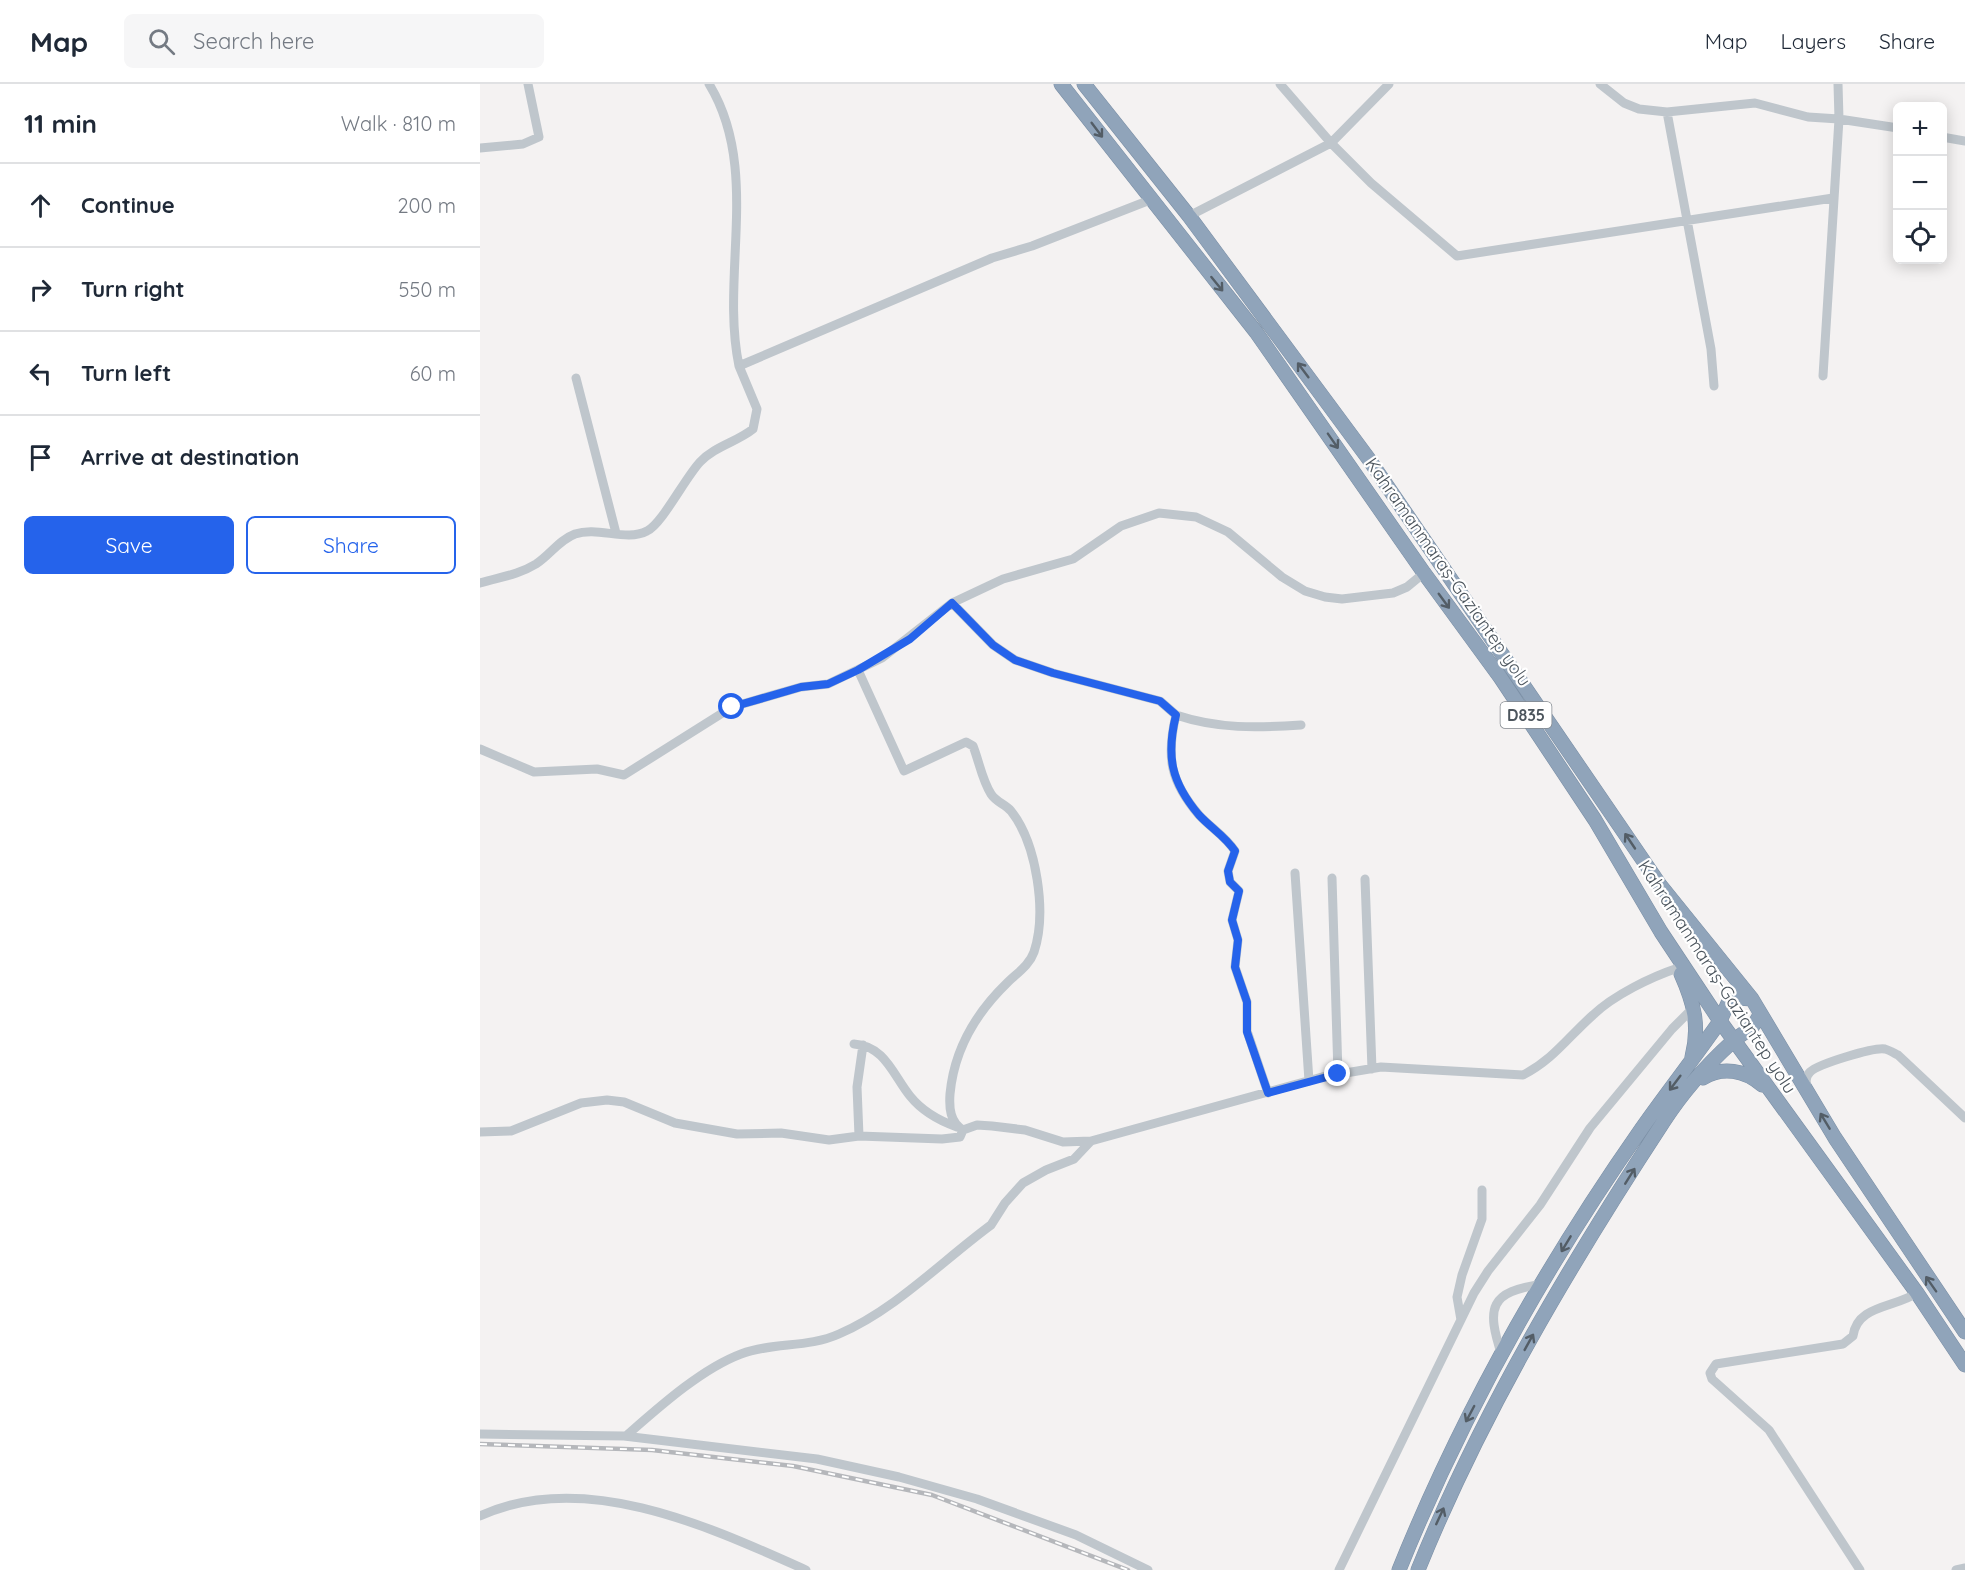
<!DOCTYPE html>
<html lang="en">
<head>
<meta charset="utf-8">
<style>
  :root { --surface:#fff; --page:#f6f6f7; --text:#1f2937; --muted:#747a83; --line:#e0e1e3; --accent:#2563eb }
  body { margin:0; font-family:Quicksand,sans-serif; background:var(--page); color:var(--text) }
  .controls { position:absolute; right:18px; top:18px; display:grid; overflow:hidden; border-radius:9px; box-shadow:0 3px 15px #0003 }
  .controls button { width:54px; height:54px; display:grid; place-items:center; padding:0; border:0; border-bottom:2px solid var(--line); background:var(--surface); color:var(--text); font:30px sans-serif }
  .stop { position:absolute; width:18px; height:18px; margin:-14px; border:4px solid #2563eb; border-radius:50%; background:#fff }
  .stop.end { background:#2563eb; border-color:#fff; box-shadow:0 2px 6px #0008 }
  .list { margin:0; padding:0; list-style:none }
  h2 { display:flex; justify-content:space-between; align-items:center; height:78px; margin:0; padding:0 24px; font-size:26px }
  h2 small { font-size:20px; font-weight:400; color:var(--muted) }
  .list li { display:grid; grid-template-columns:39px 1fr auto; gap:18px; align-items:center; box-sizing:border-box; height:84px; padding:0 24px; border-top:2px solid var(--line) }
  .list b { display:block; font-size:22px; white-space:nowrap }
  .list em { font-size:20px; font-style:normal; color:var(--muted) }
  .actions { display:flex; gap:12px; padding:18px 24px }
  .actions a { flex:1; padding:14px 0; border:2px solid var(--accent); border-radius:9px; text-align:center; font-size:21px; color:var(--accent) }
  .actions .main { background:var(--accent); color:#fff }
  .icon { flex:none; width:33px; height:33px; fill:none; stroke:currentColor; stroke-width:2; stroke-linecap:round; stroke-linejoin:round }
  .map { position:relative; flex:none; width:1485px; height:1486px; overflow:hidden }
  header { display:flex; align-items:center; gap:36px; box-sizing:border-box; height:84px; padding:0 30px; background:var(--surface); border-bottom:2px solid var(--line) }
  header strong { font-size:28px }
  nav { display:flex; gap:33px; margin-inline-start:auto; font-size:21px }
  .search { width:420px; height:54px; background:var(--page); display:flex; align-items:center; gap:15px; box-sizing:border-box; padding:0 21px; border-radius:9px; color:var(--muted); font-size:22px }
  main { display:flex }
  aside { flex:1; background:var(--surface) }
  .map>svg:first-child { display:block }
</style>
</head>
<body>
<header>
<strong>Map</strong>
<div class="search"><svg class="icon" aria-label="search" viewBox="0 0 24 24"><circle cx="10" cy="10" r="6"/><path d="M15 15l6 6"/></svg>Search here</div>
<nav><a>Map</a><a>Layers</a><a>Share</a></nav>
</header>
<main>
<aside>
<h2>11 min<small>Walk · 810 m</small></h2>
<ul class="list">
<li><svg class="icon" aria-label="ahead" viewBox="0 0 24 24"><path d="M12 20V5M6 11l6-6 6 6"/></svg><div><b>Continue</b></div><em>200 m</em></li>
<li><svg class="icon" aria-label="right" viewBox="0 0 24 24"><path d="M7 20v-9h11M14 6l5 5-5 5"/></svg><div><b>Turn right</b></div><em>550 m</em></li>
<li><svg class="icon" aria-label="left" viewBox="0 0 24 24"><path d="M17 20v-9H6M10 6l-5 5 5 5"/></svg><div><b>Turn left</b></div><em>60 m</em></li>
<li><svg class="icon" aria-label="arrive" viewBox="0 0 24 24"><path d="M6 21V4h12l-3 4 3 4H6"/></svg><div><b>Arrive at destination</b></div></li>
</ul>
<div class="actions"><a class="main">Save</a><a>Share</a></div>
</aside>
<div class="map">
<svg width="1485" height="1486" viewBox="0 0 1485 1486">
  <rect width="100%" height="100%" fill="#f4f2f2"/>
  <g fill="none" stroke-linecap="round" stroke-linejoin="round">
    <g stroke="#7b8fa5" stroke-width="15">
      <path id="highway" d="M 581,0 L 776,248 L 944,489 L 1020,593 L 1115,736 L 1181,848 L 1240,937 L 1437,1209 L 1485,1281
        M 604,0 L 709,132 L 888,374 L 1180,801 L 1272,915 L 1355,1054 L 1485,1248
        M 1201,890 C 1214,919 1220,942 1212,973
        M 1223,994 C 1242,982 1265,986 1282,1001
        M 919,1486 C 982,1330 1066,1181 1162,1044 C 1188,1007 1215,973 1240,937 L 1248,919 L 1258,914 L 1272,915
        M 938,1486 C 1002,1328 1091,1179 1184,1037 C 1202,1009 1228,980 1252,958 C 1265,946 1272,948 1280,930"/>
    </g>
    <path stroke="#bfc6cc" stroke-width="9" d="M 229,0 C 281,85 240,191 259,282 L 512,174 L 552,162 L 670,116
      M 800,0 L 851,59 L 891,99 L 977,172 L 1353,114
      M 1120,0 L 1144,19 L 1159,25 L 1187,28 L 1275,19 L 1328,33 L 1359,35 L 1358,0
      M 1187,28 L 1231,265 L 1234,302
      M 1462,53 L 1485,57
      M 0,64 L 43,60 L 59,53 L 48,0
      M 709,132 L 851,59 L 909,0
      M 1343,292 L 1359,35 L 1418,44
      M 96,294 L 136,449
      M 0,499 C 20,493 38,491 56,480 C 70,471 79,456 95,450 C 118,442 146,458 167,447 C 182,440 205,394 220,378 C 235,362 257,358 273,345 L 277,325 L 259,282
      M 472,519 L 513,561 L 535,576 L 573,589 L 680,617 L 696,631 C 686,673 690,697 719,731 C 731,744 745,752 755,767 L 748,787 L 750,798 L 759,807 L 752,836 L 758,856 L 755,883 L 767,918 L 767,947 L 788,1009
      M 378,586 L 424,687 L 486,658 L 493,662 C 499,677 502,696 511,710 C 516,718 525,720 531,727 C 557,760 567,829 554,868 C 549,882 537,889 527,899 C 496,929 474,967 470,1010 C 469,1024 470,1038 483,1046
      M 696,631 C 738,645 777,644 821,641
      M 0,665 L 54,688 L 117,685 L 144,691 L 252,623 L 321,603 L 348,600 L 402,574 L 472,519 L 523,495 L 593,475 L 641,442 L 679,429 L 716,433 L 748,448 L 802,493 L 825,507 L 845,513 L 862,515 L 913,509 L 927,503 L 944,489
      M 815,789 L 829,997
      M 852,794 L 858,990
      M 885,795 L 892,985
      M 374,960 C 405,962 413,991 430,1012 C 442,1027 460,1037 477,1043
      M 1327,1006 C 1326,999 1325,993 1330,988 C 1338,980 1394,963 1405,965 C 1409,966 1414,969 1418,971 L 1485,1034
      M 0,1048 L 31,1047 L 101,1019 L 127,1016 L 144,1018 L 195,1039 L 257,1050 L 301,1049 L 349,1056 L 379,1052 L 462,1055 L 480,1053 L 483,1046 L 497,1041 L 512,1042 L 545,1046 L 583,1058 L 611,1057 L 842,993 L 901,983 L 1043,991 C 1073,976 1089,952 1113,931 C 1134,911 1171,893 1198,884
      M 379,1052 L 377,1003 L 383,961
      M 981,1236 L 977,1213 L 982,1191 L 1002,1135 L 1002,1106
      M 1022,1272 C 1006,1223 1009,1208 1063,1200
      M 0,1350 L 144,1352 L 337,1375 L 419,1393 L 497,1415 L 596,1451 L 668,1486
      M 146,1352 C 178,1324 221,1285 261,1270 C 293,1258 328,1264 359,1250 C 415,1226 462,1177 511,1141 L 525,1119 L 543,1099 L 566,1086 L 594,1075 L 611,1057
      M 0,1432 C 104,1384 230,1443 326,1486
      M 859,1486 L 994,1209 L 1008,1187 L 1060,1121 L 1110,1044 L 1192,945 L 1214,923
      M 1380,1486 L 1289,1346 L 1232,1295 L 1230,1289 L 1236,1280 L 1363,1260 L 1373,1252 C 1377,1221 1414,1224 1437,1209
      M 1476,1486 L 1485,1484"/>
    <use href="#highway" stroke="#90a4ba" stroke-width="14"/>
    <g stroke="#b5b7bb" stroke-width="4.5">
      <path id="rail" d="M 0,1360 L 172,1366 L 313,1382 L 452,1411 L 648,1486"/>
    </g>
    <use href="#rail" stroke="#fff" stroke-width="2" stroke-dasharray="7" stroke-linecap="butt"/>
  </g>
  <defs><path id="oneway-shaft" d="M-6 0H5M1.5-3L5.5 0L1.5 3" fill="none" stroke-width="1.6" stroke-linecap="round" stroke-linejoin="round" transform="scale(1.5)"/></defs>
  <g stroke="#535d66">
    <use href="#oneway-shaft" transform="translate(617 46) rotate(53)"/>
    <use href="#oneway-shaft" transform="translate(737 200) rotate(51)"/>
    <use href="#oneway-shaft" transform="translate(823 286) rotate(-127)"/>
    <use href="#oneway-shaft" transform="translate(853 357) rotate(55)"/>
    <use href="#oneway-shaft" transform="translate(964 517) rotate(54)"/>
    <use href="#oneway-shaft" transform="translate(1150 757) rotate(-124)"/>
    <use href="#oneway-shaft" transform="translate(1195 999) rotate(127)"/>
    <use href="#oneway-shaft" transform="translate(1345 1037) rotate(-121)"/>
    <use href="#oneway-shaft" transform="translate(1150 1092) rotate(-58)"/>
    <use href="#oneway-shaft" transform="translate(1086 1160) rotate(121)"/>
    <use href="#oneway-shaft" transform="translate(1451 1200) rotate(-125)"/>
    <use href="#oneway-shaft" transform="translate(1049 1258) rotate(-61)"/>
    <use href="#oneway-shaft" transform="translate(990 1330) rotate(118)"/>
    <use href="#oneway-shaft" transform="translate(960 1432) rotate(-65)"/>
  </g>
  <g fill="none" stroke-linecap="round" stroke-linejoin="round">
    <path stroke="#2563eb" stroke-width="8" d="M 252,623 L 321,603 L 348,600 L 378,586 L 430,555 L 472,519 L 513,561 L 535,576 L 573,589 L 680,617 L 696,631 C 686,672 691,698 719,731 C 731,744 745,752 755,767 L 748,787 L 750,798 L 759,807 L 752,836 L 758,856 L 755,883 L 767,918 L 767,948 L 788,1009 L 858,990"/>
  </g>
  <g text-anchor="middle" stroke-width="4.5" stroke-linejoin="round" paint-order="stroke">
    <rect fill="#fff" stroke="#82888e" stroke-width="1.5" x="1020.5" y="618" width="51" height="26" rx="4.5"/>
    <g font-size="16" font-weight="bold" fill="#4c555d">
      <text x="1046" y="637">D835</text>
    </g>
    <g font-size="18" fill="#4c555d" stroke="#fff">
      <text transform="translate(968 488) rotate(55)" y="6">Kahramanmaraş-Gaziantep yolu</text>
      <text transform="translate(1237 893) rotate(57)" y="6">Kahramanmaraş-Gaziantep yolu</text>
    </g>
  </g>
</svg>
<div class="controls">
<button>+</button>
<button>−</button>
<button><svg class="icon" aria-label="locate" viewBox="0 0 24 24"><circle cx="12" cy="12" r="6"/><path d="M12 2v4M12 18v4M2 12h4M18 12h4"/></svg></button>
</div>
<div class="stop" style="left:252px;top:623px"></div>
<div class="stop end" style="left:858px;top:990px"></div>
</div>
</main>
</body>
</html>
